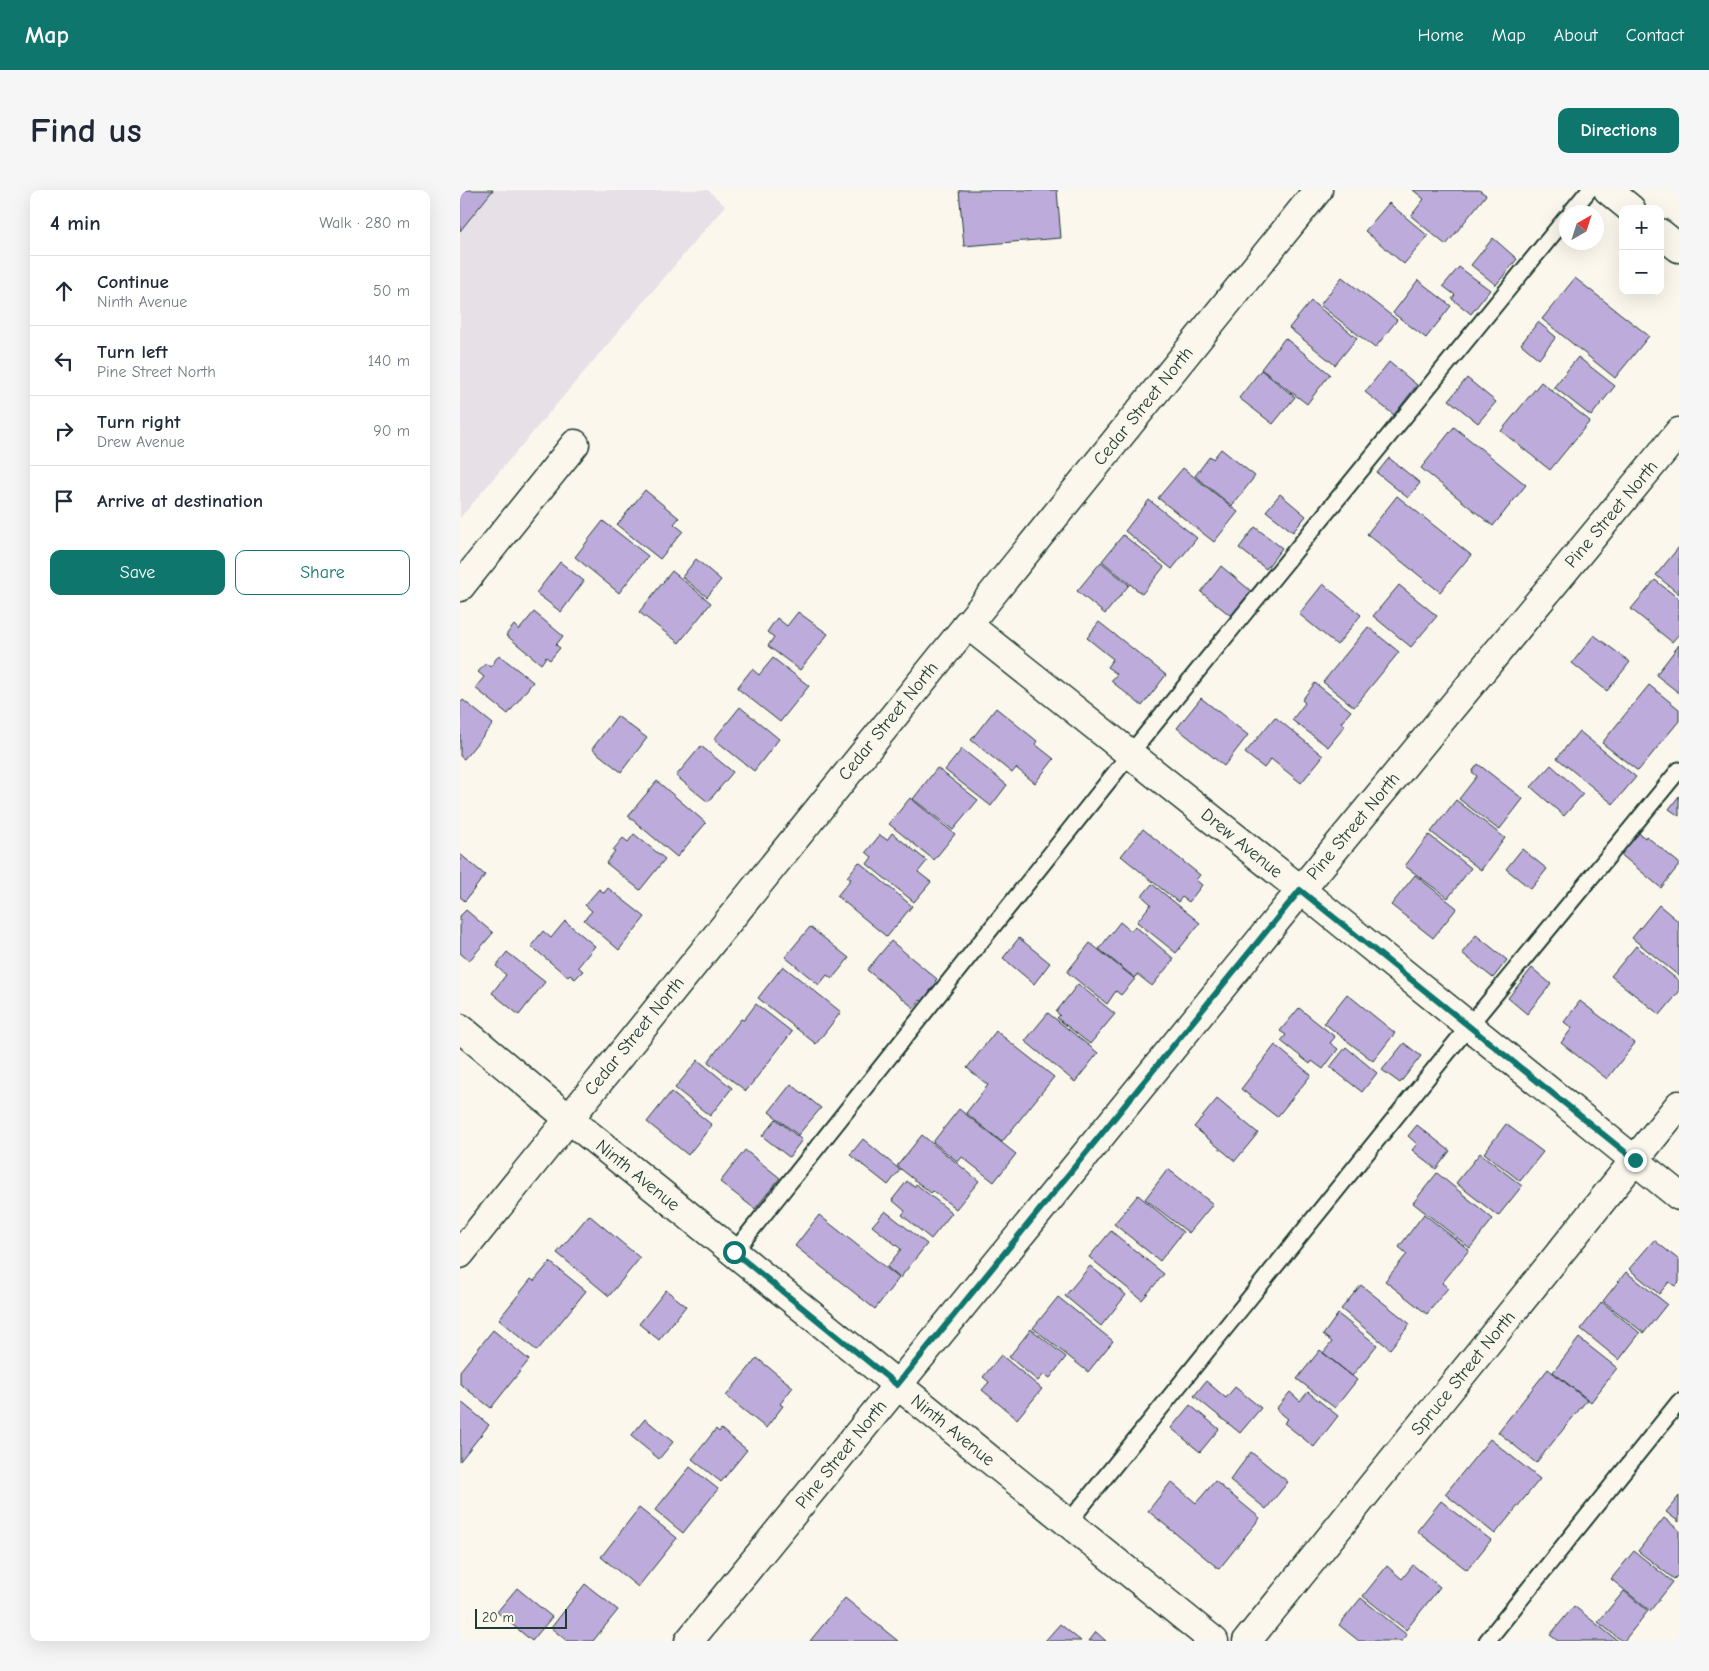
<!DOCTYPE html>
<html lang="en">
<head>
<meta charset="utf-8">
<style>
  :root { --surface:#fff; --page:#f6f6f7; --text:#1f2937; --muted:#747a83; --line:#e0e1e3; --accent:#0f766e }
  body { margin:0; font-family:"Comic Neue",sans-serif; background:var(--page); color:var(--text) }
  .controls { position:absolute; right:15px; top:15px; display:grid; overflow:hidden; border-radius:10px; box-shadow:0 5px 20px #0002 }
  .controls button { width:45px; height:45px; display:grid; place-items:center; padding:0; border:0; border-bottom:1px solid var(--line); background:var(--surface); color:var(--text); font:25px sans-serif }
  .compass { position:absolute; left:1099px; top:15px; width:45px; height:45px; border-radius:50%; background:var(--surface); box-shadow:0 5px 20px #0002; rotate:39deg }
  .scale { position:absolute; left:15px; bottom:12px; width:92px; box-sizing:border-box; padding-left:5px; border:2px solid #1f3d34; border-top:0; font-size:14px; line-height:18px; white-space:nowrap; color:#1f3d34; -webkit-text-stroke:4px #fbf7ec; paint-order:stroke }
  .stop { position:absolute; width:15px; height:15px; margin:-11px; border:4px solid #0f766e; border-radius:50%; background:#fff }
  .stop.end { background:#0f766e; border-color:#fff; box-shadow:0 1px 5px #0008 }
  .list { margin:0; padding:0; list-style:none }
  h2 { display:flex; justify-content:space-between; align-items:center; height:65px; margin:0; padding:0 20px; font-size:21px }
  h2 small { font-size:16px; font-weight:400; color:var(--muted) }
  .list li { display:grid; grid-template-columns:32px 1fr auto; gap:15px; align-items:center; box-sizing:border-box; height:70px; padding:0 20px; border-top:1px solid var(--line) }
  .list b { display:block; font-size:19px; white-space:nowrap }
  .list p { margin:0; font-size:16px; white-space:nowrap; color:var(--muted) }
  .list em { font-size:16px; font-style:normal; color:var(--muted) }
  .actions { display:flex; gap:10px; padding:15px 20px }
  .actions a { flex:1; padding:11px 0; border:1px solid var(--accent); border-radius:10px; text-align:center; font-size:18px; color:var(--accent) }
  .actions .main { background:var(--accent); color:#fff }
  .icon { flex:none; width:28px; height:28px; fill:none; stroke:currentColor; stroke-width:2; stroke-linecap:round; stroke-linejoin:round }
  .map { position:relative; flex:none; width:1219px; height:1451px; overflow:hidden; border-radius:10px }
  header { display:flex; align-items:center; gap:30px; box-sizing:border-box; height:70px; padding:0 25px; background:var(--accent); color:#fff }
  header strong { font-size:24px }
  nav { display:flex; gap:28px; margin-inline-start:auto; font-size:18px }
  .intro { display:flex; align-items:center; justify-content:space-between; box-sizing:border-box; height:120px; padding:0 30px }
  h1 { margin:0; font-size:35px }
  .button { padding:12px 22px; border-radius:10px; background:var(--accent); color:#fff; font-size:18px; font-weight:700 }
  main { display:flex; gap:30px; padding:0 30px }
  aside { flex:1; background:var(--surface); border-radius:10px; box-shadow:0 5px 20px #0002 }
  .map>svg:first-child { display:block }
</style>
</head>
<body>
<header>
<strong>Map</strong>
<nav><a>Home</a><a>Map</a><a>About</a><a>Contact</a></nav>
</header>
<div class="intro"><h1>Find us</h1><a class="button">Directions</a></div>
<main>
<aside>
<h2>4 min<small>Walk · 280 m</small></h2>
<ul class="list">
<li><svg class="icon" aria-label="ahead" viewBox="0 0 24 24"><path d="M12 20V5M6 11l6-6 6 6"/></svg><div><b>Continue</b><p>Ninth Avenue</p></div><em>50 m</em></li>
<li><svg class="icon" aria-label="left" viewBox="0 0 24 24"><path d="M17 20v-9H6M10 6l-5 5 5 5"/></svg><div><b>Turn left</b><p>Pine Street North</p></div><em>140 m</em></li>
<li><svg class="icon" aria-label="right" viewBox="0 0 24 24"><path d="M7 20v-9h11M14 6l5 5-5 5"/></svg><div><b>Turn right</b><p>Drew Avenue</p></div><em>90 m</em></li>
<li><svg class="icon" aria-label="arrive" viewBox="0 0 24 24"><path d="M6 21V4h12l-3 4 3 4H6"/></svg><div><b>Arrive at destination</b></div></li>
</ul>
<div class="actions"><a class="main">Save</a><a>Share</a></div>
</aside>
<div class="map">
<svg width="1219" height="1451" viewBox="0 0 1219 1451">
  <rect width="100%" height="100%" fill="#fbf7ec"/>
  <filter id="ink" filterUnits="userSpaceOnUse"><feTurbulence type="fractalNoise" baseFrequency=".02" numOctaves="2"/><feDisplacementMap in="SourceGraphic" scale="10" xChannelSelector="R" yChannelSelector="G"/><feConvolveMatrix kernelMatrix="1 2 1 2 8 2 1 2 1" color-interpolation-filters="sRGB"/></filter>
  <g filter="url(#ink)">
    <path fill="#e8e0e7" d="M 0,0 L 248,0 L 265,16 L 0,328 Z"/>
    <path fill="#bdabdb" stroke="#1f3d34" d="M 0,0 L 33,0 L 0,41 Z
      M 499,0 L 597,0 L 601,48 L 504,56 Z
      M 953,0 L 1019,0 L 1026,5 L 986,55 L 951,26 L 964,9 Z
      M 929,13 L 968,46 L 944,74 L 905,41 Z
      M 1033,48 L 1057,69 L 1036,95 L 1011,75 Z
      M 999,77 L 1030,100 L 1011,124 L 992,109 L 995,105 L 983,96 Z
      M 882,87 L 937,130 L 915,158 L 860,115 Z
      M 1115,88 L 1189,146 L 1155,188 L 1082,129 Z
      M 958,90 L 991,116 L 966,148 L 933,123 Z
      M 851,111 L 897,148 L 875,175 L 829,138 Z
      M 1078,132 L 1096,147 L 1079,169 L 1061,154 Z
      M 825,148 L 870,184 L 847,214 L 801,179 Z
      M 1118,167 L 1155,196 L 1131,226 L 1094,197 Z
      M 929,172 L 957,195 L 934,225 L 905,202 Z
      M 801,180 L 835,207 L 813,234 L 779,208 Z
      M 1007,188 L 1036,212 L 1018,233 L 989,210 Z
      M 1081,192 L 1130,231 L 1090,280 L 1041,241 Z
      M 994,237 L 1066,295 L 1033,336 L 961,278 Z
      M 761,259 L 795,286 L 772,316 L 735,286 L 750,266 L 753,269 Z
      M 929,268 L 960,293 L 948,308 L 917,283 Z
      M 723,278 L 778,322 L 754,352 L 698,308 Z
      M 185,300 L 219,328 L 214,334 L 223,341 L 200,369 L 157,335 Z
      M 820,304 L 846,326 L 833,342 L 806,321 Z
      M 937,306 L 1011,365 L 980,402 L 907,344 Z
      M 689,310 L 737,348 L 712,379 L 665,341 Z
      M 143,331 L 188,366 L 159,403 L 115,367 Z
      M 795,337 L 822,358 L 806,379 L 779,358 Z
      M 663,345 L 704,377 L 682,404 L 642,371 Z
      M 1219,357 L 1219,404 L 1196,385 Z
      M 236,369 L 261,390 L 247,407 L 222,387 Z
      M 100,372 L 124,391 L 101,422 L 76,403 Z
      M 641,372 L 669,395 L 645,424 L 617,401 Z
      M 761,376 L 791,401 L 771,426 L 741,402 Z
      M 212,381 L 251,413 L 219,453 L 179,422 Z
      M 1195,390 L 1219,409 L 1219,444 L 1212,452 L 1171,419 Z
      M 863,394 L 901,425 L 877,455 L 839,424 Z
      M 939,395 L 977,426 L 951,457 L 913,426 Z
      M 74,422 L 103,446 L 96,455 L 100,458 L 90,470 L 86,467 L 81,474 L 46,445 L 54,435 L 59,440 Z
      M 338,422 L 368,444 L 340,480 L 308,456 L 314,447 L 307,442 L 317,428 L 327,436 Z
      M 639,432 L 706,485 L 682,516 L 651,491 L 657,484 L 647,477 L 653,469 L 627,448 Z
      M 908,437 L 939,462 L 894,517 L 863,492 Z
      M 1134,445 L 1170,472 L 1147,501 L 1112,473 Z
      M 1219,455 L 1219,503 L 1196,485 Z
      M 39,465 L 73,492 L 48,524 L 15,498 L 24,487 L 18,482 L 26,473 L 30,477 Z
      M 313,468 L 349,496 L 320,532 L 277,498 L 292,479 L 299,485 Z
      M 855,493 L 891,521 L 881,533 L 885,536 L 868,557 L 832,530 L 845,513 L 842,510 Z
      M 1189,495 L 1219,519 L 1219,531 L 1178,581 L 1142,553 Z
      M 741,508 L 788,545 L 764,576 L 717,538 Z
      M 3,510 L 33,534 L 4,569 L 0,566 L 0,514 Z
      M 280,517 L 319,549 L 294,581 L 254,549 Z
      M 536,518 L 577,551 L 575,554 L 594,569 L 575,593 L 556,578 L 552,583 L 511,550 Z
      M 157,526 L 187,548 L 161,582 L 132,559 Z
      M 815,527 L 863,566 L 841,593 L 811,569 L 804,578 L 785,563 Z
      M 1119,541 L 1176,587 L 1153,614 L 1097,568 Z
      M 241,556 L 273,582 L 248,612 L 216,586 Z
      M 502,559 L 547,595 L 531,616 L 485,580 Z
      M 1018,574 L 1063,609 L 1039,640 L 999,609 L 1017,586 L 1012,582 Z
      M 1091,575 L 1123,604 L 1104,626 L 1071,597 Z
      M 477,578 L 518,610 L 493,640 L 453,609 Z
      M 197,591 L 246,633 L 217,667 L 168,626 Z
      M 1219,606 L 1219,626 L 1209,619 Z
      M 450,608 L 495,644 L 474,670 L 429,634 Z
      M 996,610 L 1045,648 L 1021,680 L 971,642 Z
      M 683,639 L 740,685 L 736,690 L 742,695 L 729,712 L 722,707 L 718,712 L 661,666 Z
      M 1176,641 L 1185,648 L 1186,646 L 1219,673 L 1219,675 L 1201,698 L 1159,663 Z
      M 432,643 L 467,671 L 458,682 L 471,692 L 454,712 L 407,674 L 412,667 L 406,662 L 420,645 L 427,650 Z
      M 174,644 L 205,669 L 180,700 L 146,673 L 155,661 L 153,660 L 163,648 L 168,652 Z
      M 969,645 L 1011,678 L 988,708 L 945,676 Z
      M 1062,659 L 1087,679 L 1071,699 L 1046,679 Z
      M 0,664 L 25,685 L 5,711 L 0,707 Z
      M 399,672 L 452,716 L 427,747 L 377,706 L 391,689 L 387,687 Z
      M 955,685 L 997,718 L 973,748 L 931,715 Z
      M 692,694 L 740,733 L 716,763 L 677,732 L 691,714 L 682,706 Z
      M 148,698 L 185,727 L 159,760 L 124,730 L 132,721 L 125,715 L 139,699 L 144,703 Z
      M 1199,715 L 1219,732 L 1219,786 L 1172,748 Z
      M 6,720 L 33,743 L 9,771 L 0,763 L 0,726 Z
      M 105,731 L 135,756 L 118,777 L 123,781 L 115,789 L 110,785 L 108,787 L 71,756 L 83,741 L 91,748 Z
      M 660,732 L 671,741 L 675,736 L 714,769 L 692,796 L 677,784 L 675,788 L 639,759 Z
      M 350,737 L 389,768 L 372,789 L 367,785 L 359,795 L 325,767 Z
      M 1016,745 L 1047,770 L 1033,788 L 1002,763 Z
      M 559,748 L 590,773 L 574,794 L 543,768 Z
      M 431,751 L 477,789 L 475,791 L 480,795 L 465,813 L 460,810 L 454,818 L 407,780 Z
      M 630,753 L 675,789 L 661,805 L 656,801 L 647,814 L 607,782 Z
      M 1176,756 L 1219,791 L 1219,802 L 1200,825 L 1151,786 Z
      M 47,762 L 85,792 L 59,825 L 32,803 L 46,785 L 36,776 Z
      M 323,776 L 381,822 L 356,854 L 298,808 Z
      M 1072,778 L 1091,794 L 1067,824 L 1048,808 Z
      M 618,794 L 655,824 L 630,854 L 597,828 L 600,825 L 596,822 Z
      M 887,804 L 935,843 L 913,871 L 864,833 Z
      M 1120,811 L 1175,853 L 1147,889 L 1101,853 L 1112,838 L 1104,832 Z
      M 296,814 L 332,842 L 286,901 L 248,872 L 281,829 L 284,830 Z
      M 839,818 L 875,847 L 870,853 L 878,859 L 863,879 L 852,871 L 850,874 L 821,851 L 826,845 L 820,841 Z
      M 588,823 L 638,863 L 615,892 L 565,851 Z
      M 536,841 L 594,887 L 542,952 L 506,923 L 528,895 L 507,878 Z
      M 944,853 L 961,866 L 940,893 L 922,880 Z
      M 815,855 L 851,885 L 817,927 L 781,899 Z
      M 886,857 L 917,883 L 902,902 L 870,877 Z
      M 238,870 L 272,898 L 250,926 L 215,898 Z
      M 331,894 L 361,918 L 338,945 L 309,922 Z
      M 211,902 L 252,935 L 228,965 L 187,932 Z
      M 757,909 L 798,943 L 775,971 L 734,937 Z
      M 499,919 L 556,964 L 534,992 L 502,967 L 498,972 L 473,952 Z
      M 316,929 L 342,950 L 329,967 L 302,946 Z
      M 1046,934 L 1083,962 L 1060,991 L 1024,963 Z
      M 957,935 L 990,961 L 976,979 L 952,960 L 957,954 L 948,946 Z
      M 462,945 L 519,991 L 496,1019 L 473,1001 L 471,1003 L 437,976 Z
      M 403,949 L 440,980 L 428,995 L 390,965 Z
      M 285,960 L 320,988 L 295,1019 L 260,992 Z
      M 1020,963 L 1062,996 L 1038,1026 L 996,993 Z
      M 708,979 L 753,1014 L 729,1043 L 685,1009 Z
      M 977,983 L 1033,1029 L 1010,1058 L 953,1013 Z
      M 447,991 L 454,997 L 456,994 L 492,1023 L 471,1049 L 442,1025 L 445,1021 L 432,1010 Z
      M 678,1005 L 723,1042 L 700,1071 L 654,1034 Z
      M 425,1021 L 467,1054 L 440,1088 L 427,1077 L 441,1059 L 412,1036 Z
      M 964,1024 L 1009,1060 L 982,1093 L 988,1098 L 967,1124 L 925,1091 L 947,1064 L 939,1057 Z
      M 129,1025 L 180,1068 L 149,1106 L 97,1063 Z
      M 359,1025 L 439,1088 L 415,1119 L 335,1056 Z
      M 651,1041 L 704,1084 L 682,1110 L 629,1067 Z
      M 1194,1050 L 1219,1070 L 1219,1092 L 1215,1096 L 1209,1092 L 1199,1104 L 1169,1079 Z
      M 90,1072 L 126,1101 L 77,1161 L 39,1129 L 71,1089 L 74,1091 Z
      M 630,1076 L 666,1105 L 641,1136 L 605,1106 Z
      M 1166,1082 L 1207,1114 L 1184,1143 L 1143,1111 Z
      M 901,1095 L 950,1134 L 930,1159 L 881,1119 Z
      M 206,1100 L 226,1116 L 199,1150 L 179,1134 Z
      M 598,1107 L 653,1151 L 628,1182 L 573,1138 Z
      M 1142,1112 L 1180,1143 L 1159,1170 L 1121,1139 Z
      M 878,1124 L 917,1155 L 892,1186 L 863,1163 L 872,1152 L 863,1145 Z
      M 571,1139 L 606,1167 L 590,1188 L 584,1184 L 578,1191 L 549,1167 Z
      M 33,1140 L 69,1170 L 31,1218 L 0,1194 L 0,1181 Z
      M 1119,1148 L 1157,1178 L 1131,1212 L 1093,1182 Z
      M 860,1160 L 897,1190 L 875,1218 L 837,1189 Z
      M 541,1165 L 582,1199 L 557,1229 L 522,1200 L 529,1192 L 523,1187 Z
      M 297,1168 L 333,1197 L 320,1214 L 323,1216 L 306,1238 L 266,1206 Z
      M 1088,1179 L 1127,1210 L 1076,1273 L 1038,1242 Z
      M 746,1191 L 766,1208 L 775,1197 L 801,1218 L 780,1243 L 734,1206 Z
      M 830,1202 L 840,1211 L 848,1202 L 878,1226 L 854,1257 L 824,1233 L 828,1229 L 816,1219 Z
      M 0,1211 L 29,1235 L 0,1271 Z
      M 730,1215 L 759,1239 L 740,1262 L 711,1238 Z
      M 185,1229 L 213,1252 L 199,1269 L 171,1246 Z
      M 256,1239 L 259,1242 L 261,1239 L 287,1260 L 261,1292 L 232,1269 Z
      M 1030,1249 L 1080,1289 L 1035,1344 L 985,1304 Z
      M 791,1262 L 828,1292 L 806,1319 L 770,1290 Z
      M 230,1277 L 258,1299 L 223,1343 L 195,1320 Z
      M 755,1291 L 800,1328 L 759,1379 L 688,1321 L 711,1292 L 736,1313 Z
      M 1219,1306 L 1219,1332 L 1206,1322 Z
      M 981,1311 L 1031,1350 L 1007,1380 L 957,1341 Z
      M 179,1318 L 217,1348 L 178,1397 L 141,1367 Z
      M 1204,1328 L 1219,1340 L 1219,1384 L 1214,1389 L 1178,1361 Z
      M 1174,1361 L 1213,1392 L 1190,1421 L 1151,1389 Z
      M 953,1375 L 980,1397 L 946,1440 L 903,1406 L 927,1376 L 942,1389 Z
      M 125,1394 L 158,1420 L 133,1451 L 107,1451 L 91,1438 Z
      M 57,1398 L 92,1427 L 72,1451 L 37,1422 Z
      M 1164,1401 L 1188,1421 L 1164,1451 L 1162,1451 L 1138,1432 Z
      M 385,1408 L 438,1451 L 350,1451 Z
      M 901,1408 L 947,1445 L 942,1451 L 899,1451 L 879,1435 Z
      M 1114,1416 L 1158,1451 L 1098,1451 L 1090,1445 Z
      M 600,1434 L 621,1451 L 585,1451 Z
      M 636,1442 L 646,1451 L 629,1451 Z"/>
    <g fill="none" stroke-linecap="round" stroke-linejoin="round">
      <g stroke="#1f3d34" stroke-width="19">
        <path id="lane" d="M 1111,22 L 1129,0
          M 274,1062 L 670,564 L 1106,28
          M 608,1333 L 1009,836 L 1219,580
          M 1027,1451 L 1219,1212"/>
      </g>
      <g stroke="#1f3d34" stroke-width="31">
        <path id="street" d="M 0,397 L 115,254
          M 507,434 L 841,700 L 1219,1006
          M 0,838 L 108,928 L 754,1451
          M 0,1064 L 858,0
          M 787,1451 L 1219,915"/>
      </g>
      <g stroke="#1f3d34" stroke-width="31">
        <path id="secondary" d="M 1148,0 L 1171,19
          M 1200,43 L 1219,58
          M 229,1451 L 841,700 L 1219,242"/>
      </g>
      <use href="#lane" stroke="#fbf7ec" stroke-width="15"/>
      <use href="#street" stroke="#fbf7ec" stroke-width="28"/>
      <use href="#secondary" stroke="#fbf7ec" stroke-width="28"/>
    </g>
  </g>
  <g fill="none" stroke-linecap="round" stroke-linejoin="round" filter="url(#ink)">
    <path stroke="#0f766e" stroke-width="6" d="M 274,1062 L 437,1195 L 840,700 L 1175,970"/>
  </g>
  <g text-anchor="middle" stroke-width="4" stroke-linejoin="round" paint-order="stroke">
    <g font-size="18" fill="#1f3d34" stroke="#fbf7ec">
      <text transform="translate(683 216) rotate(-51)" y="6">Cedar Street North</text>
      <text transform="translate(1151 324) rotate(-50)" y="6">Pine Street North</text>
      <text transform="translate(428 531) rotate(-51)" y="6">Cedar Street North</text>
      <text transform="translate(893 636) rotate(-50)" y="6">Pine Street North</text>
      <text transform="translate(782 653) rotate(39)" y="6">Drew Avenue</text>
      <text transform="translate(174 846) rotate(-51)" y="6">Cedar Street North</text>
      <text transform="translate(178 985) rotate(39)" y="6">Ninth Avenue</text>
      <text transform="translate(1003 1183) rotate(-51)" y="6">Spruce Street North</text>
      <text transform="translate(493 1240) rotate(39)" y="6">Ninth Avenue</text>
      <text transform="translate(381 1264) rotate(-51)" y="6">Pine Street North</text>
    </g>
  </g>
</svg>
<div class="controls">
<button>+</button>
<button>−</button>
</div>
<svg class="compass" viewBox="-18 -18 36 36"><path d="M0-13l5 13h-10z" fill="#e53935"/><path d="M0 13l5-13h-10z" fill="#747a83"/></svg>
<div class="scale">20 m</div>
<div class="stop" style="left:274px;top:1062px"></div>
<div class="stop end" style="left:1175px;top:970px"></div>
</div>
</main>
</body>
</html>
